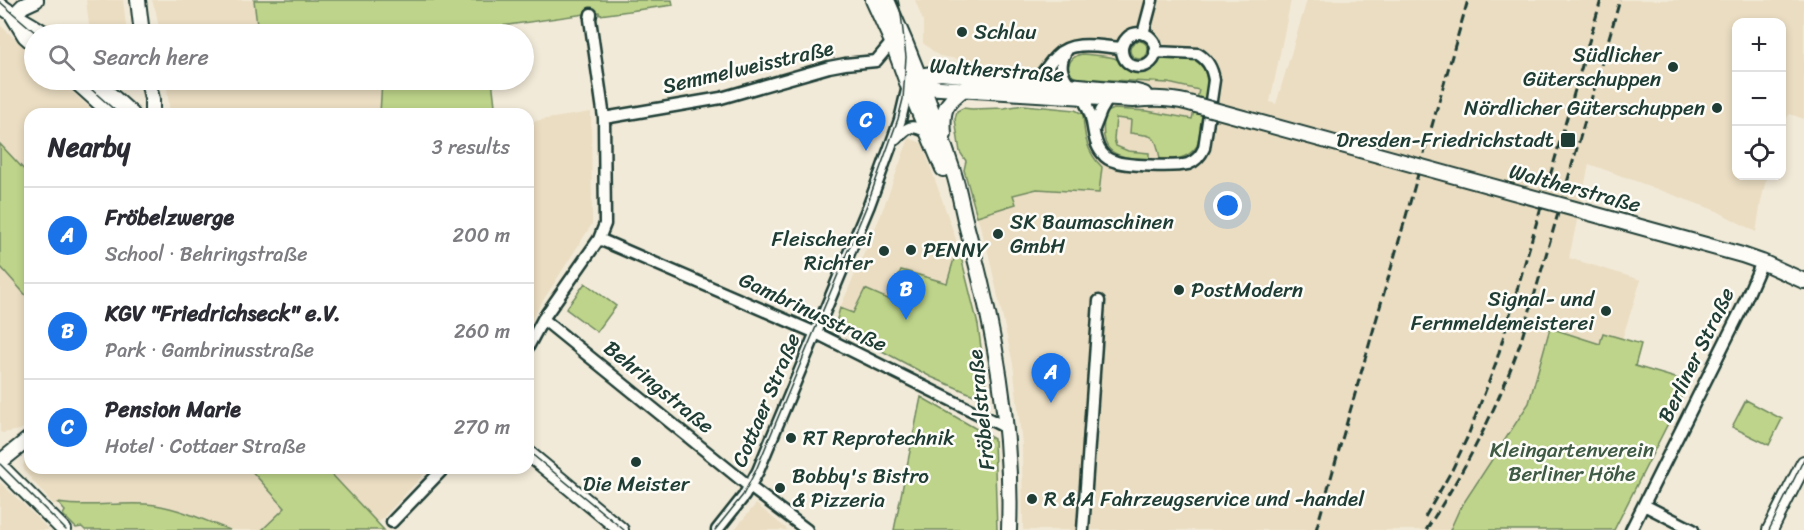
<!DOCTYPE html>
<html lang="en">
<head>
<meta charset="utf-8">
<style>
  :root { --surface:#fff; --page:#f7f7f7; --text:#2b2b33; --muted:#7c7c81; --line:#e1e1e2; --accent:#1a73e8 }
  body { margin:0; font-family:Sriracha,sans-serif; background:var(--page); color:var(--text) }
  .controls { position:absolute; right:18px; top:18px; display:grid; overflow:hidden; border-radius:12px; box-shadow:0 3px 9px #0003 }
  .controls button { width:54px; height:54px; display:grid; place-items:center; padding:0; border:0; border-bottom:2px solid var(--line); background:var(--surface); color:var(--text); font:30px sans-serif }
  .you { position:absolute; left:1228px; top:206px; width:21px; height:21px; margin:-15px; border:4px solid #fff; border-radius:50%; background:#1a73e8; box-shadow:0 0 0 9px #1a73e833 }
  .badge { display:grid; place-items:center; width:39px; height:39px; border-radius:50%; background:var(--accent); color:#fff; font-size:20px; font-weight:700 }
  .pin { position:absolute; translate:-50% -50px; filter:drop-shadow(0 2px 3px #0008) }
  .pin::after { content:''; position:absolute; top:32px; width:21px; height:18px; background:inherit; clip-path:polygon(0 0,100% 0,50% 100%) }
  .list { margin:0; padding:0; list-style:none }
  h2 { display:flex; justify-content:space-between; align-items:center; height:78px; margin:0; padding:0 24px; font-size:26px }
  h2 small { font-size:20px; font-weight:400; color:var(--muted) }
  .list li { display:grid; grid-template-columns:39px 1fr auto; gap:18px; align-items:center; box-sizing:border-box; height:96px; padding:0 24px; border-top:2px solid var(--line) }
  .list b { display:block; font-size:22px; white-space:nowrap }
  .list p { margin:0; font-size:20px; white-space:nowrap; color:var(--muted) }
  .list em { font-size:20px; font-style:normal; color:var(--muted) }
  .icon { flex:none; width:33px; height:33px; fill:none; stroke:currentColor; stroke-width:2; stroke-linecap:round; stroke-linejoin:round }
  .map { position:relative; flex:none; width:1804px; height:530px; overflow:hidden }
  .search { position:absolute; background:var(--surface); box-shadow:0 3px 9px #0003; left:24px; top:24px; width:510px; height:66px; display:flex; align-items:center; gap:15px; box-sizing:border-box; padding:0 21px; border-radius:33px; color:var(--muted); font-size:22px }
  .panel { position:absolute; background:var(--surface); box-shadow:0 3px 9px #0003; left:24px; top:108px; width:510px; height:366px; border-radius:18px }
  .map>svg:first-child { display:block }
</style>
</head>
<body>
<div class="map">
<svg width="1804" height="530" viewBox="0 0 1804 530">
  <rect width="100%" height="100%" fill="#f2ead8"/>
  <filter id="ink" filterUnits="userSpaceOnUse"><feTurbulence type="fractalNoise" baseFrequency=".0167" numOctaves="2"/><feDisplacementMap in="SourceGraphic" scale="12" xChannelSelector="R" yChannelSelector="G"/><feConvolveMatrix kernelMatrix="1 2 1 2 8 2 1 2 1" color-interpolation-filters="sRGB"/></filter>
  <g filter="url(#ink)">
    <path fill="#eaddc2" d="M 86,0 L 123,0 L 127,34 L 90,34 Z
      M 152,0 L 254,0 L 257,34 L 160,34 L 156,12 Z
      M 915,0 L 1291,0 L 1270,102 L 1276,104 L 1307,0 L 1804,0 L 1804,119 L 1790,114 L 1782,124 L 1782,22 L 1736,22 L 1736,176 L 1767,176 L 1761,201 L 1756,232 L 1717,211 L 1589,164 L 1569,258 L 1641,280 L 1622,339 L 1604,333 L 1601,344 L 1549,329 L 1529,403 L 1459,510 L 1450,530 L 1023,530 L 1022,444 L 1013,364 L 988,252 L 977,216 L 1015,204 L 1013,195 L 1037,189 L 1099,193 L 1093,158 L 1087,145 L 1084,126 L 1083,114 L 1086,79 L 939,56 L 923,43 L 923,21 Z
      M 0,25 L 34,56 L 34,80 L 60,80 L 92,110 L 89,114 L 30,114 L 30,176 L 0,144 Z
      M 166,80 L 382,80 L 380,114 L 170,114 Z
      M 591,112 L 592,224 L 537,310 L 528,327 L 528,122 Z
      M 909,138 L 922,143 L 958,245 L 947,284 L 901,270 L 888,299 L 853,314 L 840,308 L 880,217 Z
      M 0,266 L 30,300 L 30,424 L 20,430 L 3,433 L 0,432 Z
      M 30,453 L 30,468 L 249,468 L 285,508 L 262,530 L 230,530 L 217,525 L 113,503 L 95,506 L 53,504 L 25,472 L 23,466 L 26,458 Z
      M 327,468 L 430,468 L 378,523 Z
      M 0,482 L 29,510 L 49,530 L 0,530 Z
      M 756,504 L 788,530 L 734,530 Z"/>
    <path fill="#bed48a" stroke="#6e885f" stroke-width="1.5" d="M 254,0 L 672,0 L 673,5 L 600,15 L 599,12 L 487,28 L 487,34 L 386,34 L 386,32 L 356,34 L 258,34 Z
      M1130 50a9 9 0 1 1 18 0a9 9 0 1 1-18 0Z
      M 1082,54 C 1092,55 1104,55 1114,58 C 1125,62 1130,72 1143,70 C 1148,69 1150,65 1154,62 C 1157,60 1163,59 1167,58 C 1228,45 1203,113 1197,146 C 1187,160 1176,159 1160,159 C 1156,134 1154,136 1130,133 L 1131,120 L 1116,118 L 1114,139 L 1116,146 L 1128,151 L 1149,153 L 1149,159 C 1113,158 1098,153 1105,113 L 1114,109 L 1147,111 L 1192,119 L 1199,90 L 1168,83 L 1076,78 C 1062,72 1069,56 1082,54 Z
      M 382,80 L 492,80 L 496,114 L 380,114 Z
      M 1024,105 L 1075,110 L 1083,114 C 1084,134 1086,152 1102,167 L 1099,193 L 1037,189 L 1013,195 L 1016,204 L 977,216 L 964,170 L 966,161 L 960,152 L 955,119 L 957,111 L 963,108 L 972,109 L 1004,108 Z
      M 0,144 L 30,176 L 30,300 L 0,266 Z
      M 958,245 L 978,325 L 988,401 L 931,377 L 835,326 L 840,308 L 853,313 L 865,289 L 888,299 L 901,270 L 947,283 Z
      M 585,283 L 616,306 L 597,332 L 566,309 Z
      M 1550,328 L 1600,344 L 1603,333 L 1641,344 L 1635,366 L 1689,382 L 1614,530 L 1450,530 L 1459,510 L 1529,403 Z
      M 921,397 L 994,439 L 997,530 L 894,530 Z
      M 1746,400 L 1782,419 L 1769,445 L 1732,427 Z
      M 249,468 L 326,468 L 384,530 L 262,530 L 285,508 Z
      M 58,503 C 87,508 116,502 146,504 C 176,506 203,520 230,530 L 85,530 L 82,527 L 76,528 L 63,515 L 65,511 Z"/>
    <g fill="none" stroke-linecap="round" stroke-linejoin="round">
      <g stroke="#1f3d34" stroke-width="15">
        <path id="street" d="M1122 50a17 17 0 1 1 34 0a17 17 0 1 1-34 0Z
          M 1143,34 L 1152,0
          M 1067,50 C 1058,64 1061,74 1071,86
          M 1034,82 C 1043,74 1048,64 1056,56 C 1073,39 1101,47 1122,48
          M 1082,97 C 1085,102 1088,108 1090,114 C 1094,126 1093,143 1102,153 C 1105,157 1109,160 1114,161 C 1125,166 1176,167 1188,164 C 1196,161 1201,155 1204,148 L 1214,80 C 1212,68 1208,60 1198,54 L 1155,52
          M 604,118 L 721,98 L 829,67 L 845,64 L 876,61 L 892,42
          M 1094,129 L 1101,111 L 1108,99
          M 896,139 C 908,126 911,124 927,132
          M 599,239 L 816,333 L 1007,428
          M 543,319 L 750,487 L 807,530
          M 528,347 L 543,319 L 599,239 L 605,224 L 604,118 L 590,19 L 591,14
          M 1644,505 L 1693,530
          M 392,522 L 444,468
          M 717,530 L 744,496 L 758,471 L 869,205 L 900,120 L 908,86
          M 1083,530 L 1099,301
          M 1631,530 L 1742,308 L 1762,262"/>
      </g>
      <g stroke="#1f3d34" stroke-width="18">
        <path id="secondary" d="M 138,0 L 142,34
          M 873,0 L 893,44 L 910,91 L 943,169
          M 887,0 C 912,56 934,113 953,171 C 959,189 962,209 967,228 C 994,327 1013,427 1009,530
          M 0,5 C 14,17 31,23 45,34
          M 13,16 L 25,36 L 34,44
          M 13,16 L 23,6 L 36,0
          M 74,80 L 112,114
          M 94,80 L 132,114
          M 148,80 L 152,99 L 152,114
          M 912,82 L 918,76 L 940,73 L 1133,91 L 1144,94
          M 908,86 L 1133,100 C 1155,98 1174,98 1196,105
          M 944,135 C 942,110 944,104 964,89
          M 1586,212 L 1742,255 L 1762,262 L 1804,281
          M 528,453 L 621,530
          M 0,462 L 30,438
          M 0,466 L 64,530
          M 1770,530 L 1804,463"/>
      </g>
      <use href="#street" stroke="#fdfcf7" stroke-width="10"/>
      <use href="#secondary" stroke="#fdfcf7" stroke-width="14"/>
      <path stroke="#1f3d34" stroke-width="1.5" d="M 0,2 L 37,34
        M 81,80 L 119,114
        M 528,451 L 624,530
        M 0,464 L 66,530
        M 715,530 L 743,495 L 756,470 L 867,205 L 898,119 L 903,99 L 906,57 L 901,14 L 898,0
        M 1769,530 L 1804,459"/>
      <path stroke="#1f3d34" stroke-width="3" stroke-dasharray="9 4.5" stroke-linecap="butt" d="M 1425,517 L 1452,470 L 1467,438 L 1495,366 L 1601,0
        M 1316,530 L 1468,0
        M 1426,530 C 1466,469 1497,409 1521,341 L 1620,0"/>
      <g stroke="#1f3d34" stroke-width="18" stroke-linecap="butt">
        <path id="secondary-bridge" d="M 1196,105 L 1586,212"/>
      </g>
      <use href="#secondary-bridge" stroke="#fdfcf7" stroke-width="14"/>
    </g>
  </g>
  <g fill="#1f3d34" stroke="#fdfcf7" stroke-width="2">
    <circle cx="962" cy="32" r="6"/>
    <circle cx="1673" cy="67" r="6"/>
    <circle cx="1717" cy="108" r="6"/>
    <rect x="1560" y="132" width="16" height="16" rx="3"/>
    <circle cx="998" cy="234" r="6"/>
    <circle cx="911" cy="250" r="6"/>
    <circle cx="884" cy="251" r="6"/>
    <circle cx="1179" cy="290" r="6"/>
    <circle cx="1606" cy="311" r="6"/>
    <circle cx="791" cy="438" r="6"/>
    <circle cx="636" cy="462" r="6"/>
    <circle cx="780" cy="488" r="6"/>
    <circle cx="1032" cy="499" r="6"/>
  </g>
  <g text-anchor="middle" stroke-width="5" stroke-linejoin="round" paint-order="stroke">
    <g font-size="21" fill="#1f3d34" stroke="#fdfcf7" text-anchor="start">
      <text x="974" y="39">Schlau</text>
      <text x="1661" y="62" text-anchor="end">Südlicher<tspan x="1661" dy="24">Güterschuppen</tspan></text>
      <text x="1705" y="115" text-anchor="end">Nördlicher Güterschuppen</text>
      <text x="1554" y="147" text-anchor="end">Dresden-Friedrichstadt</text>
      <text x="1010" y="229">SK Baumaschinen<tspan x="1010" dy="24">GmbH</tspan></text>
      <text x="872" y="246" text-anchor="end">Fleischerei<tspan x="872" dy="24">Richter</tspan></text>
      <text x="923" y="257">PENNY</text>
      <text x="1191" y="297">PostModern</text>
      <text x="1594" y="306" text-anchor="end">Signal- und<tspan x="1594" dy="24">Fernmeldemeisterei</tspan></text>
      <text x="803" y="445">RT Reprotechnik</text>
      <text x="792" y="483">Bobby's Bistro<tspan x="792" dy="24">&amp; Pizzeria</tspan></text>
      <text x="636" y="491" text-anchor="middle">Die Meister</text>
      <text x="1044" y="506">R &amp; A Fahrzeugservice und -handel</text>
    </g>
    <g font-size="21" fill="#1f3d34" stroke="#fdfcf7">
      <text transform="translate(748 67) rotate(-13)" y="7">Semmelweisstraße</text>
      <text transform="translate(997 70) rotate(4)" y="7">Waltherstraße</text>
      <text transform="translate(1575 188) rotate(15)" y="7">Waltherstraße</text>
      <text transform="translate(813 312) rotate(25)" y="7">Gambrinusstraße</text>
      <text transform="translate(1696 355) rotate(-64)" y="7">Berliner Straße</text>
      <text transform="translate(659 387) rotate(39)" y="7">Behringstraße</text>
      <text transform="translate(766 400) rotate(-67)" y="7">Cottaer Straße</text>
      <text transform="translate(981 410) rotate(-96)" y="7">Fröbelstraße</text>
    </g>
    <g font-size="21" fill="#3f5b45" stroke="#fdfcf7">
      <text x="1572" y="457">Kleingartenverein<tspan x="1572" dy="24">Berliner Höhe</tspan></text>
    </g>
  </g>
</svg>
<div class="controls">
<button>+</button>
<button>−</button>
<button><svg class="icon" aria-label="locate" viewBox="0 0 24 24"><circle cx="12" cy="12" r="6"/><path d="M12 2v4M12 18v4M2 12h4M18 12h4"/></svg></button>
</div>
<div class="you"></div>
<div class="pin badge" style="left:1051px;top:403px">A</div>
<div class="pin badge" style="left:906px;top:320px">B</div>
<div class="pin badge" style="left:866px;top:151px">C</div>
<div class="search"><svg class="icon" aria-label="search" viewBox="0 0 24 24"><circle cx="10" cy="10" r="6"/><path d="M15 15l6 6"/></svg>Search here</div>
<section class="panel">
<h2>Nearby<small>3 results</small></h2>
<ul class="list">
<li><span class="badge">A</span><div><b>Fröbelzwerge</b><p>School · Behringstraße</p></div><em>200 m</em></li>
<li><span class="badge">B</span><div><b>KGV &quot;Friedrichseck&quot; e.V.</b><p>Park · Gambrinusstraße</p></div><em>260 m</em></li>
<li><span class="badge">C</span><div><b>Pension Marie</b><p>Hotel · Cottaer Straße</p></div><em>270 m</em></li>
</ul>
</section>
</div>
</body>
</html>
